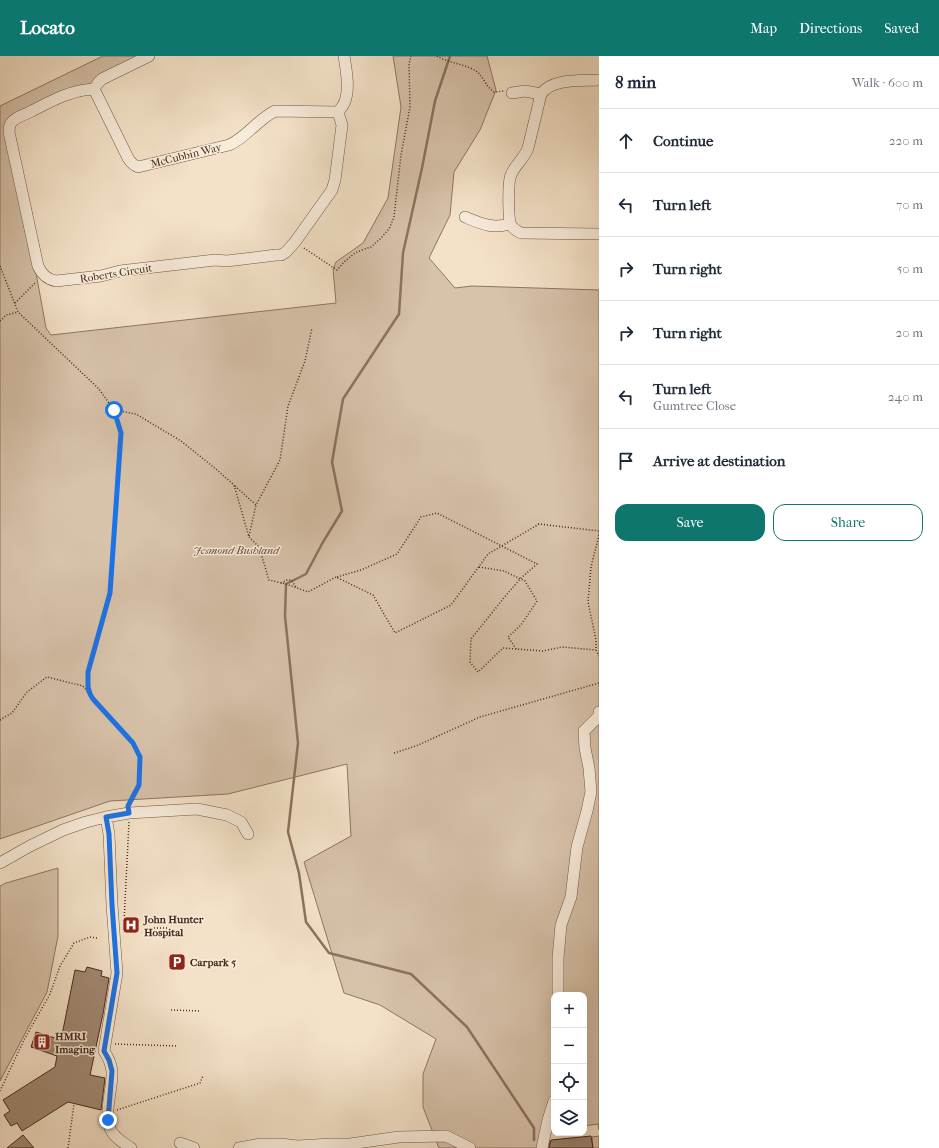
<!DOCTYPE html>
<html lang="en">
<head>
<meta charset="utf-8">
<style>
  :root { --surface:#fff; --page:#f6f6f7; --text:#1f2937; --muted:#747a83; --line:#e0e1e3; --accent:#0f766e }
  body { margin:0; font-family:"IM FELL French Canon",serif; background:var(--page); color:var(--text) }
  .controls { position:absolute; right:12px; bottom:12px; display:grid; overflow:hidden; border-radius:8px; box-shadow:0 4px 16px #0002 }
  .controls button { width:36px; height:36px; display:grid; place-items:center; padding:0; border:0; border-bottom:1px solid var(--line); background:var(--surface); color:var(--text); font:20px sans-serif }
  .stop { position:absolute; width:12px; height:12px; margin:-9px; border:3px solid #1a73e8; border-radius:50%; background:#fff }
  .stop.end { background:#1a73e8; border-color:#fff; box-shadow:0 1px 4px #0008 }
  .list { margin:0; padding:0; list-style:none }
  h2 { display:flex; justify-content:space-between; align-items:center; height:52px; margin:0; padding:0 16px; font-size:17px }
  h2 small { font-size:13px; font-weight:400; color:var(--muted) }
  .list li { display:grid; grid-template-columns:26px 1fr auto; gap:12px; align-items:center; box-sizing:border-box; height:64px; padding:0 16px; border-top:1px solid var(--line) }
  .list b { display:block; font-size:15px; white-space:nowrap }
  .list p { margin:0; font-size:13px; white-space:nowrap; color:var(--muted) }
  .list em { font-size:13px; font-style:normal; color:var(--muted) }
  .actions { display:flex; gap:8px; padding:12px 16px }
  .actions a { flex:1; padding:9px 0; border:1px solid var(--accent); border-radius:12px; text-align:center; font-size:14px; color:var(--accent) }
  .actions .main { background:var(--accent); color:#fff }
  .icon { flex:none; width:22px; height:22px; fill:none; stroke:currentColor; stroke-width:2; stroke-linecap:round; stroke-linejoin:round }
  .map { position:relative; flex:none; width:599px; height:1092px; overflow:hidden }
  header { display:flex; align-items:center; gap:24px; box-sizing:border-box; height:56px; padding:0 20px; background:var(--accent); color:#fff }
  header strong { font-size:19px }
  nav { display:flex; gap:22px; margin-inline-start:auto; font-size:14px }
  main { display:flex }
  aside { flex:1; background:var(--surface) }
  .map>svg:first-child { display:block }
</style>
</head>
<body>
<header>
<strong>Locato</strong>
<nav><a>Map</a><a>Directions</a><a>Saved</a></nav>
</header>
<main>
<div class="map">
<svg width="599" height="1092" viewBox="0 0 599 1092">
  <rect width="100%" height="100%" fill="#f4e2c8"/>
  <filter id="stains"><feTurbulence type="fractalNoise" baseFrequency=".005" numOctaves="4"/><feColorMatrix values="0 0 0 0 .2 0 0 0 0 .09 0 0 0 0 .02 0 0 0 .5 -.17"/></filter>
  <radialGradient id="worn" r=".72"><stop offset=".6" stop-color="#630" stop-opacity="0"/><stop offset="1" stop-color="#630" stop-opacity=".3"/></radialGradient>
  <path fill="#d7c2aa" stroke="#907562" d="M 103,0 L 138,0 L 91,29 L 8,63 L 46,272 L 51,279 L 336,247 L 333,213 L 336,206 L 363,187 L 388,142 L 401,51 L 393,0 L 487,0 L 496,34 L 480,74 L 454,116 L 450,159 L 429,202 L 455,232 L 472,230 L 599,234 L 599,1074 L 598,1068 L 584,1070 L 584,939 L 554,939 L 554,1073 L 548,1074 L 550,1092 L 439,1092 L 423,1051 L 423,1018 L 436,983 L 380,949 L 344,937 L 304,806 L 351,780 L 347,708 L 228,738 L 110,745 L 0,783 L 0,50 Z
    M 58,812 L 58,880 L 47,936 L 0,1025 L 0,830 L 6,827 Z
    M 599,1080 L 599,1092 L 593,1092 L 592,1081 Z"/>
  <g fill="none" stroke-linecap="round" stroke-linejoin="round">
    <path stroke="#8c725f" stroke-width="2.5" d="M 450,0 L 435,45 L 422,112 L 403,197 L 399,258 L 343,343 L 332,406 L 342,455 L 323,486 L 306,518 L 286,528 L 285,560 L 298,687 L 288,776 L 299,817 L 306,866 L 329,897 L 411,918 L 467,971 L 534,1072 L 534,1084"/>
  </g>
  <path fill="#a18974" stroke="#48281a" d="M 87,911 L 102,915 L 101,920 L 109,922 L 103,958 L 90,1019 L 105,1022 L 101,1054 L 68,1046 L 22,1075 L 17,1067 L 11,1070 L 4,1059 L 10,1055 L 3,1044 L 55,1011 L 57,1000 L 31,991 L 36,976 L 61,984 L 75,914 L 85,916 Z
    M 23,1079 L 34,1092 L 7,1092 Z
    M 591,1080 L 593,1092 L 549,1092 L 551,1084 Z"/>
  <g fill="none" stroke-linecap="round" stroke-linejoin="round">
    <g stroke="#735646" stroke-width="12">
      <path id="minor" d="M 149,0 L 102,23 L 98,27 L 94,33 C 70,34 50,46 30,56 C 24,59 15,61 11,67 C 9,70 9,73 9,76 L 38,210 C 42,219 47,223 56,225 L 101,220 L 120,215 L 215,204 L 227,205 L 276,199 L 281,199 L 286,196 L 295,186 L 332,134 L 335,124 L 342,69 L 338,56 C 341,52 344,49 345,45 C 350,33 346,12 344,0
        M 599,24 C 581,25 552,22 541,38 L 528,92 C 524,103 514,110 511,119 C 508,124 508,164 511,169 C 513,173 517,175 521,177 L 599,178
        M 94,33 L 128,102 C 131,107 133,109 138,111 L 229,89 C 246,82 258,63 275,55 L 338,56
        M 512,37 L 525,35 L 541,38
        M 465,161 C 482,168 492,173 510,168
        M 106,761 L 109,778 L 112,849 L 117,917 L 104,995 C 108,1001 111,1008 112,1015 C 113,1033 102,1061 112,1076 C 116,1083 124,1087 131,1092
        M 0,807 L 30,790 L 63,774 L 86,766 L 106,761 L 129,757 L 197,753 L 227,759 L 241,766 L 248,778
        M 558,939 L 558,902 L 561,869 L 571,841 L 577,791 L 587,755 L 591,736 L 589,712 L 585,692 L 584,675 L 599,660 L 599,656
        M 180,1087 L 194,1092
        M 239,1092 L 260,1088 L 280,1088 L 298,1090 L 331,1088 L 350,1088 L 399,1081 L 446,1080 L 470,1092
        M 542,1092 L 548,1064 L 554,1045"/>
    </g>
    <path stroke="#48281a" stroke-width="1.5" stroke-dasharray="1 2" stroke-linecap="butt" d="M 437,0 C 448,7 465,8 476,15 C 484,21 485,30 494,36 L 504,35
      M 304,192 L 337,214 L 344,206 L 355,197 L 362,194 L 371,191 L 380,183 L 389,173 L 394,161 L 401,99 L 410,51 L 409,8 L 411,0
      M 0,210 L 18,256 L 99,333 L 114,354 L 121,377 L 110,537 L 88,616 L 88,631 L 90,638 L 93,643 L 133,687 L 140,701 L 139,729 L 129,747
      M 15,247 L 36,226
      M 0,265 L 6,259 L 18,256
      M 114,354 L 136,358 L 181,385 L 216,413 L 234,429 L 249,481 L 259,491 L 269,524 L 286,528 L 308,536 L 336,521 L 373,539 L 395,577 L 451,549 L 488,498 L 539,468 L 599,475
      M 235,430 L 256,449 L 280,404 L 288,350 L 305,305 L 312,272
      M 599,479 L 591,511 L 588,546 L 596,584 L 596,594 L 599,600
      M 249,480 L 256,449
      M 479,511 L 504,515 L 525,525 L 537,545 L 521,569 L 508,581 L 517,594
      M 337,521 L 361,514 L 397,498 L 421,461 L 437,457 L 537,508 L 520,523 L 503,543 L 471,583 L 470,606 L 478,616 L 503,592 L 543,595 L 562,591 L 596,594
      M 281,527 L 287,524 L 291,524 L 296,531
      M 0,664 L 12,657 L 27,636 L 47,621 L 83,630 L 89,638
      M 394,697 L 416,690 L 480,661 L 599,627
      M 124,866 L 129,766
      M 154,872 L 168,872
      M 124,873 L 124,871 L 132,871
      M 171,954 L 200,955
      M 115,988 L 178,990
      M 0,1035 L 24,984 L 50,938 L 60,910 L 74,887 L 90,881 L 97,882
      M 117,1054 L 200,1027 L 203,1020
      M 68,1092 L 74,1048"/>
    <use href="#minor" stroke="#f8ecdb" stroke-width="11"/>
  </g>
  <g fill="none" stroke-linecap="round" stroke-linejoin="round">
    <path stroke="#1a73e8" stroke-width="5" d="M 108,1064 L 112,1015 L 109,1004 L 104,995 L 117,917 L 112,849 L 109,778 L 106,761 L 129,757 L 128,750 L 139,729 L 140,701 L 133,687 L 93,643 L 90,638 L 88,631 L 88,616 L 110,537 L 121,377 L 114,354"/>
  </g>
  <defs>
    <g id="hospital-square" transform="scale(0.9)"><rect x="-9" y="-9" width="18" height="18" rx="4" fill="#8f2418" stroke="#f8ecdb"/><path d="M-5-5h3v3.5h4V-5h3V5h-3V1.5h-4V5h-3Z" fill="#fff"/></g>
    <g id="parking-square" transform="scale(0.9)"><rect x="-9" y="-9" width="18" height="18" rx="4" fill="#8f2418" stroke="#f8ecdb"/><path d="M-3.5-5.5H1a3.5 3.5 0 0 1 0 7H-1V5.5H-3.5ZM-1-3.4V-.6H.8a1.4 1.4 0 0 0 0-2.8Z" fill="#fff"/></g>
    <g id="building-square" transform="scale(0.9)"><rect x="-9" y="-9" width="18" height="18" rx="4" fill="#8f2418" stroke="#f8ecdb"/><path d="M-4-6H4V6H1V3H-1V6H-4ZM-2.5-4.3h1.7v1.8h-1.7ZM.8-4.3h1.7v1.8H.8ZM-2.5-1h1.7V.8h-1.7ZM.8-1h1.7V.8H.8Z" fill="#fff"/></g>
  </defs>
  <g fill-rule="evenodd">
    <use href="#hospital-square" x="131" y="869"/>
    <use href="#parking-square" x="177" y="906"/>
    <use href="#building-square" x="42" y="986"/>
  </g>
  <g text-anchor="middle" stroke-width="3" stroke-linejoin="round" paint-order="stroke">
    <g font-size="11" fill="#48281a" stroke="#f8ecdb">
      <text transform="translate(186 99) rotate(-14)" y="4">McCubbin Way</text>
      <text transform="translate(116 217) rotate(-9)" y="4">Roberts Circuit</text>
    </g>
    <g font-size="11" font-style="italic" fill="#654737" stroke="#f8ecdb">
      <text x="236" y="498">Jesmond Bushland</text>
    </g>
    <g font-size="11" font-weight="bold" fill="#48281a" stroke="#f8ecdb" text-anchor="start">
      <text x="144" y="867">John Hunter<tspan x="144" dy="13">Hospital</tspan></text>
      <text x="190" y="910">Carpark 5</text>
      <text x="55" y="984">HMRI<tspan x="55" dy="13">Imaging</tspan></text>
    </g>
  </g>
  <rect width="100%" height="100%" filter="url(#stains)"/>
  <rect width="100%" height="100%" fill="url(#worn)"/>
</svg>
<div class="controls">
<button>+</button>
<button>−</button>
<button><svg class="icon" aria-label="locate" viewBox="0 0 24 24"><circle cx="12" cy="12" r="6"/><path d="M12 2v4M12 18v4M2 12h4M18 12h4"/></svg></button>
<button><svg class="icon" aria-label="layers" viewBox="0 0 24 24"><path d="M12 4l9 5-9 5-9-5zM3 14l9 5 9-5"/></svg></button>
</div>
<div class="stop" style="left:114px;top:354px"></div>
<div class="stop end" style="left:108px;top:1064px"></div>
</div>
<aside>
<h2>8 min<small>Walk · 600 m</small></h2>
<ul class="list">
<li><svg class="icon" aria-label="ahead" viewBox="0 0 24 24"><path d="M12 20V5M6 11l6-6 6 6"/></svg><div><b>Continue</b></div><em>220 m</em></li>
<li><svg class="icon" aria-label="left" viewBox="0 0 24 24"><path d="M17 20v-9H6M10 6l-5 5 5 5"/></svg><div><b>Turn left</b></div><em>70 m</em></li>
<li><svg class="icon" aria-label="right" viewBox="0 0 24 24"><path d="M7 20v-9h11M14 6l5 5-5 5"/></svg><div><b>Turn right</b></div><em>50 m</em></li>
<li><svg class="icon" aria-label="right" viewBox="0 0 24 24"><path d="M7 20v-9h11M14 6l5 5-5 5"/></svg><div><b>Turn right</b></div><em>20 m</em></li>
<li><svg class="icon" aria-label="left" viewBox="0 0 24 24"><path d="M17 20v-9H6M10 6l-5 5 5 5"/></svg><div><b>Turn left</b><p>Gumtree Close</p></div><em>240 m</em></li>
<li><svg class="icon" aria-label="arrive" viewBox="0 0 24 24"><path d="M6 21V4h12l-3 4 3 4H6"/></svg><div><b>Arrive at destination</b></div></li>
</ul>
<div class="actions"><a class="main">Save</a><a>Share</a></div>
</aside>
</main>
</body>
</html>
